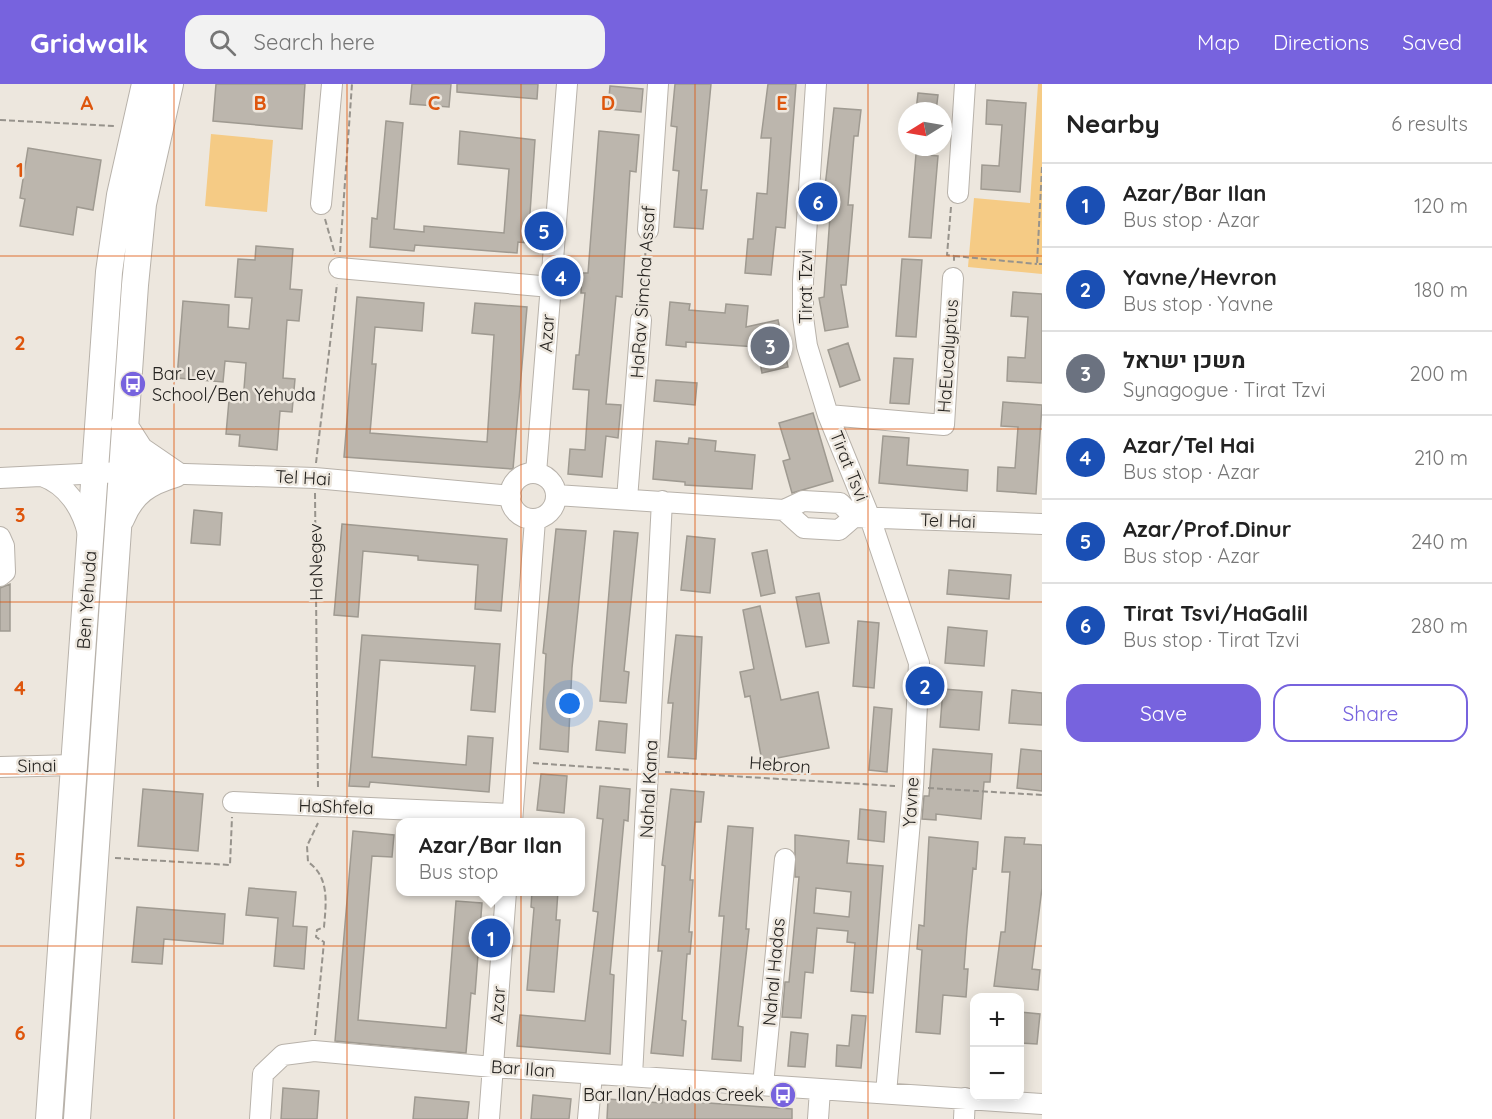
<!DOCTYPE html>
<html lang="en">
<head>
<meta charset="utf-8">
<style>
  :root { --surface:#fff; --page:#f2f2f2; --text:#222; --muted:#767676; --line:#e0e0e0; --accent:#7763de }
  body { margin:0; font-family:Quicksand,Heebo,sans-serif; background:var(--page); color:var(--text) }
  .controls { position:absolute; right:18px; bottom:18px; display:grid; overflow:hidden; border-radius:12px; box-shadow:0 3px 15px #0003 }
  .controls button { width:54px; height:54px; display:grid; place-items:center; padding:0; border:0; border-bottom:2px solid var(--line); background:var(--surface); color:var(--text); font:30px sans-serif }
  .compass { position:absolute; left:898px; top:18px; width:54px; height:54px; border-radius:50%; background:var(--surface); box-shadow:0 3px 15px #0003; rotate:259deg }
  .you { position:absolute; left:570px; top:620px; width:21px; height:21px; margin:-15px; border:4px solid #fff; border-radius:50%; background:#1a73e8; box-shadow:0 0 0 9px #1a73e833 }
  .badge { display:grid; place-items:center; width:39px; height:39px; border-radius:50%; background:var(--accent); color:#fff; font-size:20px; font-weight:700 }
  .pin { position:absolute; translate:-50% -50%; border:3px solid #fff; box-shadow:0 2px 6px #0006 }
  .popup { position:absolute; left:396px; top:734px; width:189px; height:78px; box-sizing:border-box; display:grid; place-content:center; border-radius:12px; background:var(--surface); filter:drop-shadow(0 2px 4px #0005); font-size:20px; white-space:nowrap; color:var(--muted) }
  .popup b { font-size:22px; color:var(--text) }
  .popup::after { content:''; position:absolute; left:50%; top:100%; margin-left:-12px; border:12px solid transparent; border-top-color:var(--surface) }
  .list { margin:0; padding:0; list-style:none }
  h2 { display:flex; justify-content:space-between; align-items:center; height:78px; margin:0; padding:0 24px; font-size:26px }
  h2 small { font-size:20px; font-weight:400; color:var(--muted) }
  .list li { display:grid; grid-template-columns:39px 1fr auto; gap:18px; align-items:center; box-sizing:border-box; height:84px; padding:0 24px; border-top:2px solid var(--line) }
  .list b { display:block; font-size:22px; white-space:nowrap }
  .list p { margin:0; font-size:20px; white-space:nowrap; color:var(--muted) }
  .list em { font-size:20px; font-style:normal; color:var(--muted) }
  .actions { display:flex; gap:12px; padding:18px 24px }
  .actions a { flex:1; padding:14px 0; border:2px solid var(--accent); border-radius:18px; text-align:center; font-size:21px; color:var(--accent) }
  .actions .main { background:var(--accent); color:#fff }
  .icon { flex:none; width:33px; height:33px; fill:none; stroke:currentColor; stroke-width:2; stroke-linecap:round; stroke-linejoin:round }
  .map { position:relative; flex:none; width:1042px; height:1035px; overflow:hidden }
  header { display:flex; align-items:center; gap:36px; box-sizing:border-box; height:84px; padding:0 30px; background:var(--accent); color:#fff }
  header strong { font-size:28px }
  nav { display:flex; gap:33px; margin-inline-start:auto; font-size:21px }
  .search { width:420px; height:54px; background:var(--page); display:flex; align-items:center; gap:15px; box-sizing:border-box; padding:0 21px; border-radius:18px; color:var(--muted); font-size:22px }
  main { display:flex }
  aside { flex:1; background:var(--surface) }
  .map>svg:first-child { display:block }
</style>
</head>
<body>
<header>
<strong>Gridwalk</strong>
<div class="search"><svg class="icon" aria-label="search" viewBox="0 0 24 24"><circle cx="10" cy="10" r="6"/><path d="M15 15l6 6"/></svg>Search here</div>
<nav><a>Map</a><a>Directions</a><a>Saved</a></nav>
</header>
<main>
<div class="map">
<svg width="1042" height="1035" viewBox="0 0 1042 1035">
  <rect width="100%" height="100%" fill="#ede7de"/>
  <path fill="#f5cb85" d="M 1038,0 L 1042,0 L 1042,190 L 968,183 L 974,114 L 1030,119 Z
    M 211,50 L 273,56 L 267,128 L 205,122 Z"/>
  <path fill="#bcb6ad" stroke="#9f9a91" stroke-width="1.5" fill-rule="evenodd" d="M 216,0 L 305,0 L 302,45 L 213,37 Z
    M 412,0 L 451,0 L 449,23 L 410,20 Z
    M 457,0 L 538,0 L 537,15 L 457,8 Z
    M 675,0 L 711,0 L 701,106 L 707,106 L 703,145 L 674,143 L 679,87 L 673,86 L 677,43 L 671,42 Z
    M 768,0 L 796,0 L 785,144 L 776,143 L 771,191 L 745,189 L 748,155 L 753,155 L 757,109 L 767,110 L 771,54 L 761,54 Z
    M 610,2 L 643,5 L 641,28 L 608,25 Z
    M 918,9 L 938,11 L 936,27 L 916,27 Z
    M 987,16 L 1026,19 L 1020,108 L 981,105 L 982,81 L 999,82 L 1002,41 L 986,40 Z
    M 834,24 L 861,26 L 858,52 L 854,52 L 848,121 L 853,121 L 846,201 L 841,201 L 848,243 L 825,247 L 819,214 L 824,213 L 828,160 L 832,104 L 825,103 Z
    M 386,37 L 403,39 L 394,145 L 424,148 L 424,142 L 504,149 L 509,85 L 458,80 L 460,47 L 535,56 L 528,159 L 518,158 L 517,169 L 415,161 L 414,167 L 370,163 L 372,134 L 377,135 Z
    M 599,47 L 639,51 L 636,88 L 630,87 L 622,213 L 616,212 L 606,320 L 621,321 L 618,354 L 606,352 L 602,393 L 568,390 L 570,365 L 585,366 L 589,306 L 573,305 L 576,271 L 579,271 L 585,209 L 581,209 L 582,189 L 588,189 Z
    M 28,64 L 101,76 L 93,126 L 77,123 L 73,151 L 20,142 L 25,115 L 20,114 Z
    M 916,70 L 938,72 L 931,154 L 909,153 Z
    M 256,162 L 293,165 L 290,205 L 302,206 L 299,237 L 287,236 L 283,294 L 295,295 L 292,328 L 280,327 L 277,366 L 239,362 L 240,351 L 226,350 L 229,316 L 243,318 L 246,279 L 225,277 L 223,298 L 177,294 L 183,217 L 229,221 L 228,243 L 249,245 L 252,214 L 235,213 L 238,175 L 255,176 Z
    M 902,175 L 922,176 L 916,253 L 896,252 Z
    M 1013,208 L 1042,210 L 1042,299 L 1007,297 L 1008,273 L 1025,274 L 1028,233 L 1011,232 Z
    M 357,213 L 424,219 L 422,247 L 375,243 L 372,280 L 376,280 L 370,349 L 487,358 L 494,251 L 472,249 L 475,219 L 527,223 L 513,385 L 344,373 Z
    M 670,218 L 690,220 L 689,226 L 725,229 L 726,220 L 748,222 L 746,243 L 778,236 L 788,283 L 762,289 L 757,263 L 686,258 L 686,263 L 666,261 Z
    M 848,259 L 860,296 L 840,303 L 828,266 Z
    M 894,274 L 913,275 L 909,320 L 890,319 Z
    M 656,296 L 697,299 L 695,321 L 654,317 Z
    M 1003,318 L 1042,321 L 1036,410 L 997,407 L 998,383 L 1015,384 L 1018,343 L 1001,342 Z
    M 813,329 L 833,397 L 792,409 L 783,377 L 790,375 L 779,339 Z
    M 883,352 L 909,354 L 907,381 L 968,386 L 967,407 L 879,399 Z
    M 689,354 L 716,357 L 715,367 L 755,371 L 752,405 L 685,401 L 685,398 L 653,395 L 656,357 L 688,360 Z
    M 194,426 L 222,429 L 220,461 L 191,459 Z
    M 342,440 L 507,455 L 501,527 L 475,525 L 478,481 L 418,476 L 418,472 L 363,467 L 358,533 L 334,531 Z
    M 556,445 L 586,447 L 572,584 L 568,668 L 540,665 L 546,570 L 543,569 Z
    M 614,447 L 638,449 L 624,587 L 629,588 L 626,619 L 600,617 Z
    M 687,452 L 715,455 L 710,509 L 681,506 Z
    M 767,466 L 775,509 L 761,512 L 752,469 Z
    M 949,486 L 1011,491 L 1009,515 L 947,510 Z
    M 10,500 L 10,547 L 0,547 L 0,504 Z
    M 819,509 L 829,559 L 806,563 L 796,513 Z
    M 760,522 L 781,616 L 818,608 L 829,664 L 762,677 L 750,612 L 745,613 L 740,588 L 754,585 L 743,526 Z
    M 858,537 L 879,539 L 874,604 L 853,602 Z
    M 948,543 L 987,547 L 984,582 L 945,579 Z
    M 362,551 L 500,560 L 495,628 L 471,626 L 475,582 L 380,576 L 372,673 L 466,681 L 468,652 L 493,654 L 489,708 L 370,698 L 369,703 L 349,702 Z
    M 676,551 L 702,553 L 696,675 L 668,673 L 673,619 L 668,619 Z
    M 943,605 L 982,608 L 979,646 L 940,643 Z
    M 1012,606 L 1042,609 L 1042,641 L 1009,639 Z
    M 874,623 L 892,625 L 887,688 L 869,686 Z
    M 599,637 L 627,640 L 625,669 L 596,666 Z
    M 933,665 L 992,670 L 990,698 L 984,698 L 981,735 L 936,730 L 936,736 L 922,735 L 924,712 L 929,712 Z
    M 1021,665 L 1042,667 L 1042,707 L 1017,704 Z
    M 541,690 L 567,692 L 564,729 L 537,726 Z
    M 600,702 L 630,705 L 628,737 L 624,736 L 610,890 L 614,891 L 610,970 L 517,962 L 520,931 L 585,937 L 598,828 L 593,827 L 603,735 L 597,734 Z
    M 143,705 L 203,710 L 198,767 L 138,762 Z
    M 671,705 L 704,708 L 701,738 L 695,738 L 690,796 L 693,796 L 689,848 L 692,848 L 690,870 L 687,870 L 682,936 L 686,937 L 683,972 L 651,969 L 662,867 L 658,867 L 665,782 L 662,781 Z
    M 860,725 L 886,728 L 884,758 L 858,755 Z
    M 728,742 L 753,744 L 746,845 L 749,845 L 738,942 L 743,943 L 741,977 L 712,975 L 724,832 L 719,832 Z
    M 353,747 L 394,751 L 392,773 L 372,772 L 358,936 L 446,944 L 456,817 L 482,819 L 475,910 L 471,909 L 466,969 L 335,957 Z
    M 795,751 L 849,757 L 847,779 L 883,782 L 873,909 L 851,907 L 855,859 L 847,858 L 848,847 L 817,844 L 813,889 L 805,888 L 801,934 L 782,933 L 785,898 L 789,898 L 799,793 L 795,793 ZM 816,804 L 851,808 L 849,833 L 814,829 Z
    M 929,753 L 978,758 L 976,785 L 973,784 L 967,845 L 964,885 L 968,885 L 966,913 L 943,911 L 940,950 L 916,948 L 922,866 L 917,865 L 919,841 L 924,842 Z
    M 1005,753 L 1025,754 L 1024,760 L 1042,761 L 1042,804 L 1032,885 L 1040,886 L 1038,906 L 994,902 L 1001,848 L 1005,848 L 1010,788 L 1002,788 Z
    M 249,804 L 296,808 L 293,842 L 307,843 L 304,885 L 274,882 L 278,834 L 246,831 Z
    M 532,807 L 558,807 L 556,836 L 560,836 L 554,908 L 527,906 L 534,824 L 531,823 Z
    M 137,823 L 225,830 L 223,860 L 164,855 L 162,880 L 132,878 Z
    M 1020,928 L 1040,930 L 1037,960 L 1020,959 Z
    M 852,931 L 866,932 L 861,984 L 836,982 L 837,961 L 849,962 Z
    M 791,948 L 808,950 L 805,983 L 788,982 Z
    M 283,1004 L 319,1007 L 317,1035 L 281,1035 Z
    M 533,1011 L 571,1015 L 569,1035 L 531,1035 Z
    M 663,1012 L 695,1015 L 695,1018 L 792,1025 L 792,1035 L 607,1035 L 608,1015 L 662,1019 Z
    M 415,1013 L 469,1018 L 467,1035 L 413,1035 Z"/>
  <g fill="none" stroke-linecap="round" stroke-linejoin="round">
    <g stroke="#b8b2aa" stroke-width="22">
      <path id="minor" d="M 816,0 L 803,197 L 803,233 L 807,262 L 828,331 L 870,434 L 919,579 L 913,703 L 886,1009
        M 958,109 L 965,0
        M 321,120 L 332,0
        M 648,146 L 658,0
        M 339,184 L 551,203
        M 828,331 L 944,341 L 953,194
        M 536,389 L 567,0
        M510 412a23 23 0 1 1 46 0a23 23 0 1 1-46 0Z
        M 42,392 C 67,401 82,424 88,450
        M 0,394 L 122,388 L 315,394 L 511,412
        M 556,411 L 784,426 L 803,417 L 840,419 L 854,433 L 1042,440
        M 627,415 L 641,236
        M 784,426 L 804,444 L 839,446 L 854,433
        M 0,453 L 4,462 L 5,488 L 0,492
        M 0,683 L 74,681
        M 233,718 L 512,730
        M 512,738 L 535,436
        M 632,992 L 662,417
        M 763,1001 L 785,775
        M 260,1035 L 263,990 L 283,971 L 314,967 L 493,983 L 1042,1020
        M 489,1035 L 506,808
        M 588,1035 L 592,990
        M 818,1035 L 820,1006
        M 964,1035 L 965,1014"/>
    </g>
    <g stroke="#b8b2aa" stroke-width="28">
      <path id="major" d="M 124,341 L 140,366 L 175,390
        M 121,435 C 132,408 148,398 175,390
        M 49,1035 L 109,188 L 120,111 L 145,0
        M 77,1035 L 135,201 L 143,120 L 170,0"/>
    </g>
    <path stroke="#97938c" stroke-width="2" stroke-dasharray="6 3" stroke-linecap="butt" d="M 0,36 L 115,42
      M 1042,83 L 1037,180 L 1042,180
      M 951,123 L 947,171 L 954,172 L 954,177
      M 325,135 L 335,170
      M 340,168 L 352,0
      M 954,172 L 1037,180
      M 642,220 L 646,160
      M 316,379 L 337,200
      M 315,409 L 318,706
      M 533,679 L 632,686
      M 665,688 L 895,702
      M 928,704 L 1042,711
      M 115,774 L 230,781 L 232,733
      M 315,951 L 324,858 L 316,853 L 317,846 L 324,843 C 326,820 330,793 308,778 L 307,762 L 318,739"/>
    <use href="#minor" stroke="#fff" stroke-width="20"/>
    <use href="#major" stroke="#fff" stroke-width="26"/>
  </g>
  <path fill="none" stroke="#de560d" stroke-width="1.5" stroke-opacity="0.55" d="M 174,0 L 174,1035M 347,0 L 347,1035M 521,0 L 521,1035M 695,0 L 695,1035M 868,0 L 868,1035M 0,172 L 1042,172M 0,345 L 1042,345M 0,518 L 1042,518M 0,690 L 1042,690M 0,862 L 1042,862"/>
  <defs>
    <g id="bus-disc" transform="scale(1.35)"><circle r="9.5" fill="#7763de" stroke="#ede7de"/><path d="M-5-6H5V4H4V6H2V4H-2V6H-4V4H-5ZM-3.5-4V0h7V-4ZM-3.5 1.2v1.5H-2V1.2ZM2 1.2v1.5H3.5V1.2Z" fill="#fff"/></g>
  </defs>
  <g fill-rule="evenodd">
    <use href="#bus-disc" x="133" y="300"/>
    <use href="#bus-disc" x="783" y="1011"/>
  </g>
  <g text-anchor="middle" stroke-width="5" stroke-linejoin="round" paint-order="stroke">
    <g font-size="18" fill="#252320" stroke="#ede7de">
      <text transform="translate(806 203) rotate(-90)" y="6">Tirat Tzvi</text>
      <text transform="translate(643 208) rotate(-86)" y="6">HaRav Simcha Assaf</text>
      <text transform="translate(547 249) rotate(-86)" y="6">Azar</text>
      <text transform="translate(948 272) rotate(-86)" y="6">HaEucalyptus</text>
      <text transform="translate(849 382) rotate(68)" y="6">Tirat Tsvi</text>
      <text transform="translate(303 394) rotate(3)" y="6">Tel Hai</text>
      <text transform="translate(948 437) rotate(2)" y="6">Tel Hai</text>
      <text transform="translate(316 478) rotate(-91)" y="6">HaNegev</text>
      <text transform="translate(87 516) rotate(-86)" y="6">Ben Yehuda</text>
      <text transform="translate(780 681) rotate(4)" y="6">Hebron</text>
      <text transform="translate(37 682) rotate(-1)" y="6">Sinai</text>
      <text transform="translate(649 705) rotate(-87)" y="6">Nahal Kana</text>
      <text transform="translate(911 718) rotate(-86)" y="6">Yavne</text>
      <text transform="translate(336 723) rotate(2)" y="6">HaShfela</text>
      <text transform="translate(774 888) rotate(-85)" y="6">Nahal Hadas</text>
      <text transform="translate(498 921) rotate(-86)" y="6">Azar</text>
      <text transform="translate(523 985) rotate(4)" y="6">Bar Ilan</text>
    </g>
    <g font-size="18" fill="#252320" stroke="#ede7de" text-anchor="start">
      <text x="152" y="296">Bar Lev<tspan x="152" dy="21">School/Ben Yehuda</tspan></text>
      <text x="764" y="1017" text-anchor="end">Bar Ilan/Hadas Creek</text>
    </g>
  </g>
  <g font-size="20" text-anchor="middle" font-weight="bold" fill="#de560d" stroke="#ede7de" stroke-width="5" stroke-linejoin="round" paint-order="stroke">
    <text x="87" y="26">A</text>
    <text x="260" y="26">B</text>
    <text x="434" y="26">C</text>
    <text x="608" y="26">D</text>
    <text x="782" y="26">E</text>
    <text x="20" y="93">1</text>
    <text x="20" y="266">2</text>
    <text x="20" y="438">3</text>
    <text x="20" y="611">4</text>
    <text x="20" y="783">5</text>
    <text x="20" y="956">6</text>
  </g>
</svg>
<div class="controls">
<button>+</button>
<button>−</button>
</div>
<svg class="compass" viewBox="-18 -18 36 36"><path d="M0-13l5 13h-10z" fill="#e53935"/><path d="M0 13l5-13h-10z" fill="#767676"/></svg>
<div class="you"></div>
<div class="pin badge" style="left:491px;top:854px;background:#1a4fb4">1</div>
<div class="popup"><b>Azar/Bar Ilan</b>Bus stop</div>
<div class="pin badge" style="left:925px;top:602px;background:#1a4fb4">2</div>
<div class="pin badge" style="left:770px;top:262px;background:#6b7280">3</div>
<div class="pin badge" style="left:561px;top:193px;background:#1a4fb4">4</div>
<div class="pin badge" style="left:544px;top:147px;background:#1a4fb4">5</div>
<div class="pin badge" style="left:818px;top:118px;background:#1a4fb4">6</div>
</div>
<aside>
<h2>Nearby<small>6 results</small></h2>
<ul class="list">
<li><span class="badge" style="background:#1a4fb4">1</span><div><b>Azar/Bar Ilan</b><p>Bus stop · Azar</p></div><em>120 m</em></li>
<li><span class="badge" style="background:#1a4fb4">2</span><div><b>Yavne/Hevron</b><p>Bus stop · Yavne</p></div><em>180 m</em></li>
<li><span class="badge" style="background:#6b7280">3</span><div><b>משכן ישראל</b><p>Synagogue · Tirat Tzvi</p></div><em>200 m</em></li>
<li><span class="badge" style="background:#1a4fb4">4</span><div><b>Azar/Tel Hai</b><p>Bus stop · Azar</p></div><em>210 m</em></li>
<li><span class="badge" style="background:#1a4fb4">5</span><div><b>Azar/Prof.Dinur</b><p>Bus stop · Azar</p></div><em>240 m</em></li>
<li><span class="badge" style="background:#1a4fb4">6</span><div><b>Tirat Tsvi/HaGalil</b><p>Bus stop · Tirat Tzvi</p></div><em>280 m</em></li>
</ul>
<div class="actions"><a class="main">Save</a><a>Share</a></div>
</aside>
</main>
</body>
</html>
